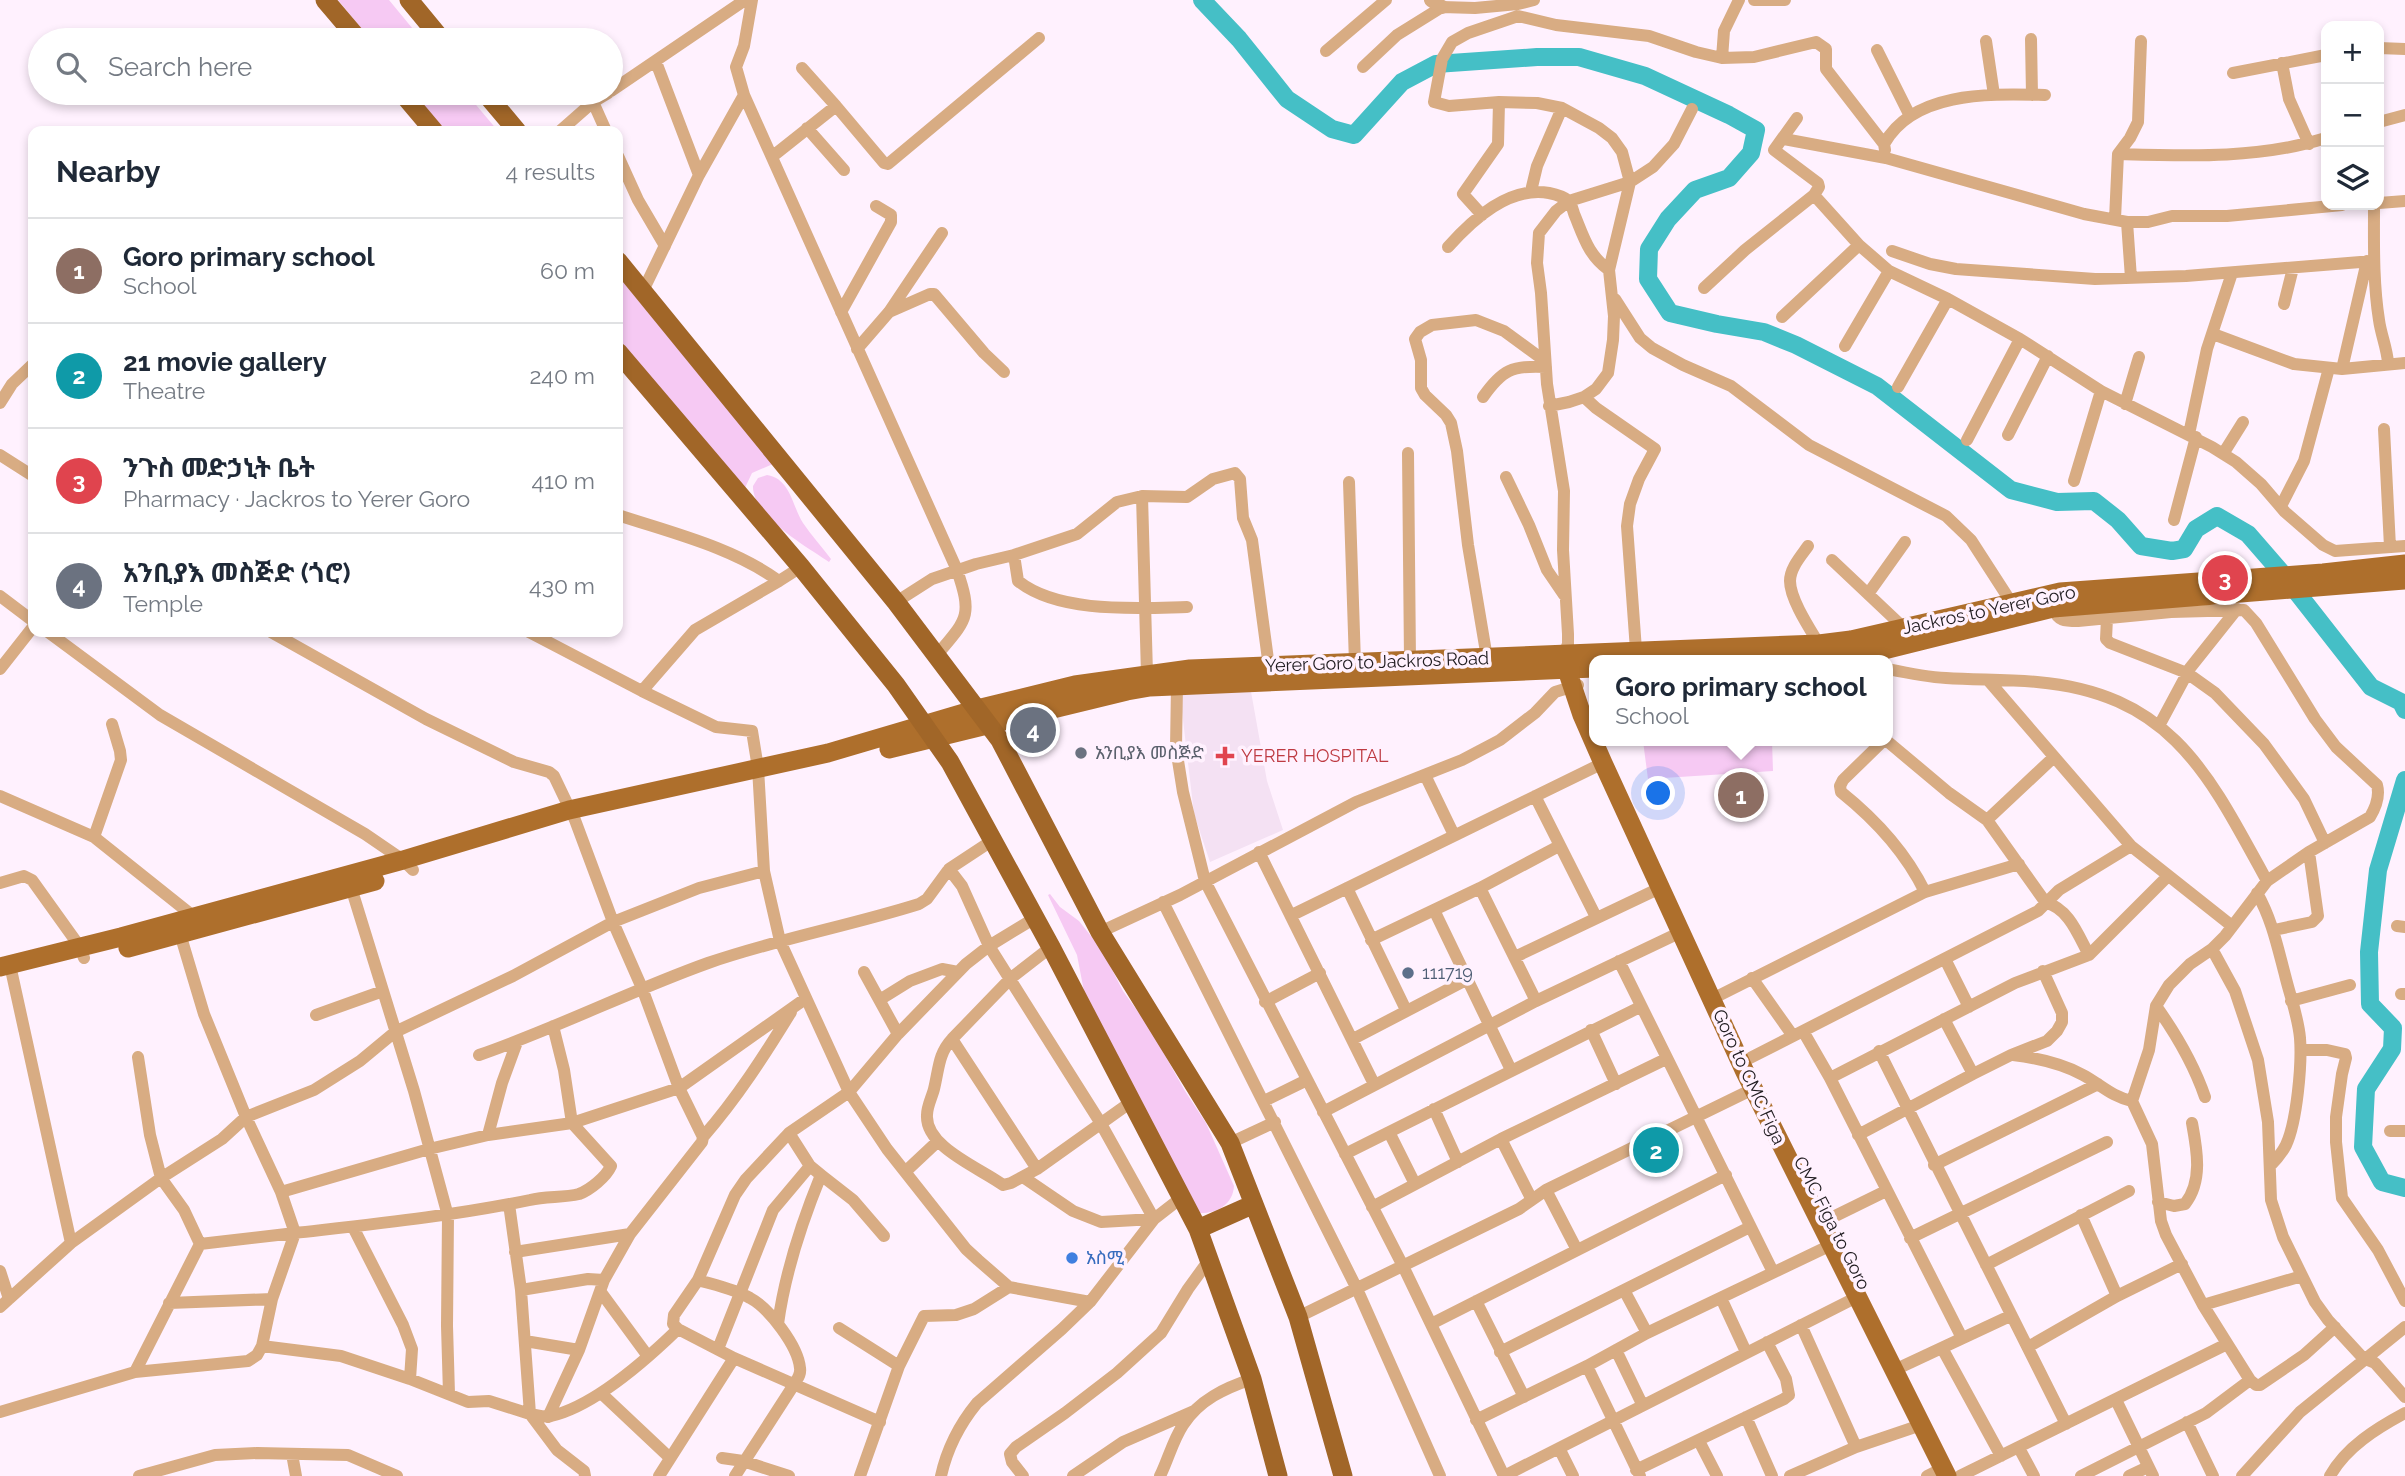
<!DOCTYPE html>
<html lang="en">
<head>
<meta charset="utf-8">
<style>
  :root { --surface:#fff; --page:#f2f2f3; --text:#1f2937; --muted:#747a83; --line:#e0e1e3; --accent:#448c8a }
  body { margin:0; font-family:Raleway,"Noto Sans Ethiopic",sans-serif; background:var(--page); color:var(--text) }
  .controls { position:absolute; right:21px; top:21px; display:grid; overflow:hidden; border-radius:14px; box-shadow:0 4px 10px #0003 }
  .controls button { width:63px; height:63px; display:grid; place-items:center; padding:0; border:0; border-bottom:2px solid var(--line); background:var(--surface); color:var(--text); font:35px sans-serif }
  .you { position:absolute; left:1659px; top:794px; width:24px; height:24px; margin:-18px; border:5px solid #fff; border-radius:50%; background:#1a73e8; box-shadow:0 0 0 10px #1a73e833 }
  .badge { display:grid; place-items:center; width:46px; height:46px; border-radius:50%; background:var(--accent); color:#fff; font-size:23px; font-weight:700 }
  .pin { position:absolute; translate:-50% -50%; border:4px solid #fff; box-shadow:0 2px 7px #0006 }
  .popup { position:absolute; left:1589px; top:655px; width:304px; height:91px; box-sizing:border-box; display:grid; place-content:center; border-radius:14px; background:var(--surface); filter:drop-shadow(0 2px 5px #0005); font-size:23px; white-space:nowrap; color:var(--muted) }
  .popup b { font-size:26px; color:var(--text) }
  .popup::after { content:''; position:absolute; left:50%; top:100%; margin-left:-14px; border:14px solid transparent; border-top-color:var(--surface) }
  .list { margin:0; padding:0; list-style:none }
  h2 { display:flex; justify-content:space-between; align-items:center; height:91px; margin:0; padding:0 28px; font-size:30px }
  h2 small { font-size:23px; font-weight:400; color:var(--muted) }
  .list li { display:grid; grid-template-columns:46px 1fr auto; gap:21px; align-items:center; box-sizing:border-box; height:105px; padding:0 28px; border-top:2px solid var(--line) }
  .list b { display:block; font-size:26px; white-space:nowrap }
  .list p { margin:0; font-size:23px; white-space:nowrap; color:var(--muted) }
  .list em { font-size:23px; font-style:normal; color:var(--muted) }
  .icon { flex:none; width:38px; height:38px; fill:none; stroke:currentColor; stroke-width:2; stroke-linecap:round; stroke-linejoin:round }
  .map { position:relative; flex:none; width:2405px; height:1476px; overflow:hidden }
  .search { position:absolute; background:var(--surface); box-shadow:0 4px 10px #0003; left:28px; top:28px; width:595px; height:77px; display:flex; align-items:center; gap:18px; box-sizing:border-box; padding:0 24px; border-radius:38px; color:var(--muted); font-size:26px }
  .panel { position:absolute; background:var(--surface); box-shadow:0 4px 10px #0003; left:28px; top:126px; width:595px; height:511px; border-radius:14px }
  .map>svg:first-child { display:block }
</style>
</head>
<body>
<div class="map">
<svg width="2405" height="1476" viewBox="0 0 2405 1476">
  <rect width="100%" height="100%" fill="#fff1fe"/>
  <path fill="#f4e1f3" d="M 1250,686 L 1267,781 L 1283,830 L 1210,862 L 1194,814 L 1180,694 Z"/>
  <path fill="#f6c9f3" d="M 338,0 L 389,0 L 422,40 L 371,40 Z
    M 414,93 L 466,93 L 498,131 L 445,131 Z
    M 618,276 L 773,464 L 752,473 L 743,492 L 618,341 Z
    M 767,475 C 791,479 792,506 803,523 C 811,535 822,547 831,559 L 829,562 C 807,547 752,516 753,486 L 758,478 Z
    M 1643,741 L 1772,741 L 1773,771 L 1648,779 Z
    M 1050,894 L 1060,907 L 1079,921 L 1102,950 L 1123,991 L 1149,1027 L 1185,1091 L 1206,1123 L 1234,1186 C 1233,1205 1216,1214 1198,1213 L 1087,1007 L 1077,955 L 1048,895 Z"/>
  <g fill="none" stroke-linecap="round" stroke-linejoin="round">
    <path stroke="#45bfc6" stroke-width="18" d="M 1202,0 L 1239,39 L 1287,99 L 1332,129 L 1354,135 L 1402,82 L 1436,64 L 1537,57 L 1579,57 L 1645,76 L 1729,115 L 1756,130 L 1751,153 L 1729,178 L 1695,190 L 1668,219 L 1649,249 L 1648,279 L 1670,313 L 1717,324 L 1764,332 L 1796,345 L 1877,386 L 2011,490 L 2057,502 L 2094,501 L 2118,520 L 2141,546 L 2172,551 L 2184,549 L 2196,529 L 2217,516 L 2248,534 L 2281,572 L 2371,687 L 2401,702 L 2405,710
      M 2405,780 L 2378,870 L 2369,952 L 2370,1004 L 2393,1028 L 2392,1049 L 2366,1089 L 2363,1147 L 2382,1182 L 2405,1188"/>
    <path stroke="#d8ac83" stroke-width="12" d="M 1754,0 L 1785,0
      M 2031,39 L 2032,95
      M 1986,41 L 1994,95
      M 2379,48 L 2405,49
      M 1877,50 L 1910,116
      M 1326,51 L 1386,0
      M 1722,58 L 1724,31 L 1739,0
      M 656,62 L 699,175
      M 2282,63 L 2289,99 L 2309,144
      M 1363,67 L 1397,35 L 1442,7 L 1475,8 L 1518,4 L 1534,0
      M 802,68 L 836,106
      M 2233,73 L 2326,55
      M 611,91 L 745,0
      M 744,95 L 736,67 L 744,46 L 752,0
      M 593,102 L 606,131
      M 2379,122 L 2405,115
      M 807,128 L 844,170
      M 560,131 L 593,102 L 608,93
      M 1784,139 L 1886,158 L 2084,214 L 2127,222 L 2148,222 L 2172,216 L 2227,216 L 2342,205
      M 1885,150 L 1884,144 C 1914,90 1993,94 2045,95
      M 2118,154 C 2187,156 2260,159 2326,138
      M 618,156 L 638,200 L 665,246
      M 773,156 L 836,106 L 884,163 L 888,164 L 1039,38
      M 1531,191 L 1537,166 L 1562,108
      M 1814,195 L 1859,245 L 1889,271 L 1948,299 L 2020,339 L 2101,391 L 2212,447 L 2236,462 L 2261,484 L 2285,512 L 2323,545 L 2335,551 L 2405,546
      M 2379,203 L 2405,201
      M 2374,205 C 2374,243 2373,282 2379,320 C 2381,335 2387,348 2388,363
      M 1482,215 L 1463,194 L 1498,144 L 1499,102
      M 2115,219 L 2118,154 L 2130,138 L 2138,122 L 2141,41
      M 2127,222 L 2131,278
      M 1448,247 C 1473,219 1509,186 1549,193 C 1554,194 1564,197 1569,201 C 1572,204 1573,212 1575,216 C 1584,238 1589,256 1609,270
      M 1892,251 L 1930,264 L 1956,269 L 2095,279 L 2186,276 L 2373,261
      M 1704,288 L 1745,250 L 1814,195 L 1819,187 L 1818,183 L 1774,150 L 1797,118
      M 642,293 L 699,175 L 744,95 L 957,570 C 973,617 967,619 937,655
      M 1615,299 L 1640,338 L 1652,348 L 1683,365 L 1731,386 L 1809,445 L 1946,516 L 1971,540 L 2011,602
      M 2284,304 L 2293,268
      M 841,312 L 891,222 L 891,215 L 876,206
      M 889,312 L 930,294 L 934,294 L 984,353 L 1004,372
      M 1782,317 L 1859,245
      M 2213,334 L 2294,364 L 2342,369 L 2405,363
      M 1845,346 L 1889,271
      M 857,349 L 889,312 L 942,233
      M 2342,369 L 2367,261
      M 1898,387 L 1948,299
      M 1483,397 C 1502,370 1512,365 1546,367
      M 1584,397 L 1596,408 L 1655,449 L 1639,479 L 1630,504 L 1627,526 L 1636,650
      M 0,403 L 12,384 L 33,364
      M 2125,404 L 2139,357
      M 1549,406 L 1569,402 L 1584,397 L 1596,389 L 1608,373 L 1613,340 L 1614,316 L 1609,270 L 1630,182 L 1622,152 L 1612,138 L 1599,128 L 1562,108 L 1537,103 L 1499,102 L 1449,106 L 1434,102 L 1442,59 L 1452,42 L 1468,33 L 1518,16 L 1556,25 L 1649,36 L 1696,52 L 1722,58 L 1754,57 L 1816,42 L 1826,49 L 1826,69 L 1884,144
      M 2384,429 L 2390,547
      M 2189,434 L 2207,349 L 2232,273
      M 2008,435 L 2048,356
      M 1967,440 L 2020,339
      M 1408,453 L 1410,660
      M 2223,454 L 2243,422
      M 0,455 L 33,476
      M 1506,477 L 1529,525 L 1547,570 L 1564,595
      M 2074,481 L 2101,391
      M 1349,482 L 1355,663
      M 1142,496 L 1147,674
      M 2281,506 L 2304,461 L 2329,368
      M 618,515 C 672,533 732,547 779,581 L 801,567
      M 2174,520 L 2196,437
      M 1808,546 C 1801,556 1790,568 1790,581 C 1790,599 1810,629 1819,644
      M 1014,555 L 1018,581 C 1059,614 1138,608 1187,607
      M 1832,560 L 1904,628
      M 1868,594 L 1905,542
      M 0,596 L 33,621
      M 896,602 L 932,579 L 976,564 L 1014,555 L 1077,534 L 1117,502 L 1142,496 L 1187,497 L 1213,479 L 1235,473 L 1240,479 L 1243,518 L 1252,540 L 1269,667
      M 2053,608 C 2058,621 2064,621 2078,621 L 2171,612 L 2244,610 L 2256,623 L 2315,719 L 2336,747 L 2377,785 C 2380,796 2376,807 2370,817 L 2309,852 L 2267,881 L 2225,936 L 2212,949 L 2190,964 L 2169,985 L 2156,1006 L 2149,1050 L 2132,1101 L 2152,1144 L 2161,1221 L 2166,1235 L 2203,1305 L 2250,1380 L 2256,1385 L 2260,1385 L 2304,1355 L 2335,1327
      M 2107,618 L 2106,639 L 2110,643 L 2187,673 L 2215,693 L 2264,744 L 2304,799 L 2325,843
      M 48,632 L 160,715 L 365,834 L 403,860 L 413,870
      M 271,632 L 426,719 L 514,762 L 549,772 L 554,776 L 575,820 L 613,922 L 642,988 L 679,1088 L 805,999
      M 529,632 L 642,691 L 695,630 L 779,581
      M 1564,654 L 1568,644 L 1568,634 L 1563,550 L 1564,491 L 1547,384 L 1541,293 L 1537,263 L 1539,233 L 1556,211 L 1569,201 L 1630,182 L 1653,167 L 1674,144 L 1692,109
      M 1487,658 L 1468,545 L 1457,451 L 1451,423 L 1446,415 L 1425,395 L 1421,388 L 1421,360 L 1415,339 L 1420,332 L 1432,325 L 1476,320 L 1504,331 L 1545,361
      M 0,669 L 33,627
      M 1888,669 C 1907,673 1927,677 1946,678 C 1977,680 2007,679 2037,682 C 2172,694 2209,775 2267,881
      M 1988,680 L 2131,846 L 2232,926
      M 1177,685 L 1176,748 L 1183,792 L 1205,881 L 1403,1266 L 1504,1476
      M 642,691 L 716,727 L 752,731 L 758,768 L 764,871 L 780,941 L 849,1092 L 887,1149 L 966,1249 L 978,1260 L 1009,1287 L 1090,1302
      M 2160,724 L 2190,668 L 2237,609
      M 1883,741 L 1843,780 L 1840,786 L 1841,792 C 1876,820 1905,851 1925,892
      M 1887,741 L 1949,793 L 1987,820 L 2046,903 C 2069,908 2079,937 2089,955
      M 1425,775 L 1454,835
      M 0,796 L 94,837 L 193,916 L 195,921
      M 1535,796 L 1596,917
      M 1987,820 L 2054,757
      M 94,837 L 121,760 L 120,751 L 112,724
      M 1259,852 L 1374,1084
      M 949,869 L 962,886 L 989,946 L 1100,1122 L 1154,1219 L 1101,1222 L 1073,1211 L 1023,1177
      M 0,883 L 24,876 L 32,880 L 80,947 L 84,958
      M 350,884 L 414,1091 L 448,1216 L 447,1326 L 449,1394
      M 1347,888 L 1406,1010
      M 1480,888 L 1536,1001
      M 2257,893 C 2272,920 2277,945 2285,975 C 2290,996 2298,1016 2300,1038 C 2302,1064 2297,1121 2286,1145 C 2282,1153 2276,1160 2270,1166
      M 1163,902 L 1357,1289 L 1440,1476
      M 1434,910 L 1511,1070
      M 1292,915 L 1603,763
      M 2397,926 L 2405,927
      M 178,927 L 204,1014 L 246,1117 L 281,1192 L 295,1233 C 374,1224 453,1216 530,1200 C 546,1196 563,1198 579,1194 C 590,1190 606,1177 611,1166 L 572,1123 L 564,1070 L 553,1026
      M 2274,930 L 2312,922 L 2318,916 L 2309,852
      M 1100,932 L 1180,895 L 1356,802 L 1462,760 L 1500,740 L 1535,713 L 1555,692 L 1578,685
      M 1371,940 L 1480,888 L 1559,846
      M 2212,949 L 2235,991 L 2258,1060 L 2268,1122 L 2271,1200 L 2283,1237 L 2315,1302 L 2328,1320 L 2363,1358 L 2375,1363 L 2405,1397
      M 1515,957 L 1660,888
      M 1945,959 L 1969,1007
      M 1619,961 L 1773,1272
      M 10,965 L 71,1243
      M 864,972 L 898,1034
      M 1752,978 L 1793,1036
      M 2401,994 L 2405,994
      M 1720,995 L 1925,892 L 2019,864
      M 881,999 L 910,981 L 942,969 L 958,972
      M 2291,1001 L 2350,985
      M 1265,1002 L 1320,973
      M 2156,1006 C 2176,1034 2194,1065 2205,1097
      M 316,1015 L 383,991
      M 1944,1019 L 1973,1074
      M 1591,1030 L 1616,1084
      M 1803,1031 L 1830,1078 L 1962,1338
      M 952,1039 L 1011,978 L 1051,947
      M 1353,1039 L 1468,979
      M 2301,1050 L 2327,1050 L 2345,1054 L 2346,1058 L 2342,1074 L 2336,1117 L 2336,1142 L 2342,1198 L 2378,1250 L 2405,1301
      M 1879,1051 L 2066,1424
      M 479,1055 C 557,1028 630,991 708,963 C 777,939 849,926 919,904 L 927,899 L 949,869 L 993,840
      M 2013,1055 C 2037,1058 2061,1063 2083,1075 C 2100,1084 2112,1097 2132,1101
      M 138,1057 L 150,1135 L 161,1178 L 184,1210 L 200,1244
      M 1750,1058 L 2038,911 L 2059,890 L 2131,846
      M 1830,1078 L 2015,983 L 2089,955 L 2167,877
      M 1264,1101 L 1307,1080
      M 1434,1109 L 1458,1162
      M 1323,1112 L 1536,1001 L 1681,932
      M 2390,1131 L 2405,1131
      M 1389,1132 L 1415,1184
      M 488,1135 L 502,1083 L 517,1042
      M 1858,1135 L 1973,1074 L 2011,1055 L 2047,1041 L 2057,1031 L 2062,1022 L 2062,1013 L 2043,971
      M 703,1137 C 737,1098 764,1056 791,1012
      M 1501,1139 L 1532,1200
      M 1230,1143 L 1275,1122
      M 1345,1154 L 1640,1007
      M 1934,1165 L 2098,1084
      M 1037,1169 L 952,1039 C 938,1054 939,1069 934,1089 C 932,1097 927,1106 927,1115 C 925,1147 980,1168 1003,1185 L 1011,1183 L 1037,1169 L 1131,1102
      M 905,1172 L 937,1142
      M 821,1175 L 853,1200 L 884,1236
      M 1546,1190 L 1577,1250
      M 281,1192 L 429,1149 L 488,1135 L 572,1123 L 679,1088 L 703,1137 L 702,1142 L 630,1234 L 604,1280 L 579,1350 L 548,1417
      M 2158,1202 L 2174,1206 L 2185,1204 C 2203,1181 2197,1150 2192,1123
      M 509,1204 L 521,1290 L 530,1414 C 537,1415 545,1418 551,1416 C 595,1406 646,1360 678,1329
      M 1372,1207 L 1501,1139 L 1666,1059
      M 2081,1215 L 2117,1296
      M 1829,1219 L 1886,1191
      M 353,1227 L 403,1325 L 412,1349 L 410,1379
      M 295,1233 L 272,1299 L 262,1346 L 257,1355 L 248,1361 L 135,1372 L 200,1244 Z
      M 1910,1238 L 2107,1142
      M 515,1252 L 630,1234
      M 1986,1265 L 2129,1191
      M 0,1271 L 9,1299
      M 698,1280 L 735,1195 L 746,1179 L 789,1133
      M 521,1290 L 588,1279 L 604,1280
      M 1624,1290 L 1647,1333
      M 600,1291 L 647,1355
      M 1721,1298 L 1746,1352
      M 1476,1301 L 1524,1397
      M 169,1303 L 272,1299
      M 2203,1305 L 2302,1276
      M 0,1307 L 71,1243 L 161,1178 L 222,1139 L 246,1117 L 314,1090 L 360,1061 L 395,1032 L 513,976 L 613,922 L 699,888 L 764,871
      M 1298,1317 L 1519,1209 L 1546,1190 L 1753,1089
      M 778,1324 C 785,1272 801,1224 821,1175 L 810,1166 L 789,1133 L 849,1092 L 898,1034 L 966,964 L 989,946 L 1035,918
      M 1431,1324 L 1726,1175
      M 1801,1325 L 1856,1447
      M 839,1328 L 899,1366
      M 525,1341 L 579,1350
      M 262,1346 L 341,1356 L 410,1379 L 468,1402 L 489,1401 L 530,1414 L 557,1450 L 584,1471 L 585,1476
      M 2028,1347 L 2117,1296 L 2182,1264
      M 1942,1348 L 2001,1456
      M 718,1349 L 773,1210 L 810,1166
      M 1616,1350 L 1642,1404
      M 1500,1352 L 1750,1227
      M 1587,1366 L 1640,1476
      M 1903,1366 L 2010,1316
      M 602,1394 L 670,1458
      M 2116,1400 L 2153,1476
      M 0,1412 L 135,1372
      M 1746,1417 L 1772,1476
      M 1476,1420 L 1587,1366 L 1647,1333 L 1831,1245
      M 2187,1422 L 2213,1476
      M 1699,1441 L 1717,1476
      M 1559,1448 L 1573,1476
      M 2019,1448 L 2034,1476
      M 292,1454 L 296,1476
      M 722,1458 L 743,1461 L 789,1476
      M 1636,1470 L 1784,1399 L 1789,1395 L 1786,1379 L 1767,1342
      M 139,1476 L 215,1455 L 257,1453 L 348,1455 L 397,1476
      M 659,1476 L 734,1358
      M 735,1476 L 795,1383 C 798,1378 801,1374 800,1368 C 798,1346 769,1308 750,1298 C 735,1289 715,1285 698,1280 L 674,1315 L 673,1324 L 678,1329 L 734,1358 L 880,1422
      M 860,1476 L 899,1366 L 924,1316 L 956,1315 L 974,1309 L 1009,1287
      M 941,1476 C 947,1449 959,1425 977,1403 L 1062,1329 L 1090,1302 L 1154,1219 L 1181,1198
      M 1023,1476 L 1012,1462 L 1010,1454 L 1016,1447 L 1065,1413 L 1117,1373 L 1161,1333 L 1188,1289 L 1209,1260
      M 1073,1476 L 1123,1442 L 1194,1411
      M 1160,1476 C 1168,1460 1173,1440 1183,1425 C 1199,1400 1225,1388 1252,1379
      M 1504,1476 L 1857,1297
      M 1790,1476 L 1856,1447 L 1921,1425
      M 1927,1476 L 1943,1468
      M 1960,1476 L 2227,1344
      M 2081,1476 L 2206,1413 L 2250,1380
      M 2129,1476 L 2148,1467
      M 2242,1476 L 2300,1412 L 2405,1327
      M 2330,1476 C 2346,1447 2377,1428 2405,1413"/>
    <path stroke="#d8ac83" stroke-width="14" d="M 1431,0 L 1442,7"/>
    <path stroke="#ae6f2c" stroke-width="19" d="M 1776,660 L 1880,651 L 2053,608 L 2405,580
      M 1567,670 L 1582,715 L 1603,763 L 1745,1072 L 1947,1476
      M 889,749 L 1127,691 L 1150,687 L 1594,668
      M 128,948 L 375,881
      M 0,967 L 121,937 L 403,860 L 569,810 L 828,753 L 977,709 L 1075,685 L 1190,669 L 1819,644 L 1851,640 L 2060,592 L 2323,573 L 2405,564"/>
    <path stroke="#a16628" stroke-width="19" d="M 325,0 L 359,40
      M 409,0 L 442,40
      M 402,93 L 434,131
      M 485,93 L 517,131
      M 618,261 L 896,602 L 1000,740 L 1100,932 L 1230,1143 L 1298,1317 L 1343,1476
      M 618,352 L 801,567 L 896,685 L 950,762 L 1051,947 L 1198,1229 L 1252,1379 L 1278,1476
      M 1198,1229 L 1254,1204"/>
  </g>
  <circle fill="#6b7280" stroke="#fff1fe" stroke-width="2.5" cx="1081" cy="753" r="7"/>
  <path fill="#e0444e" stroke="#fff1fe" stroke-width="2.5" d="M1221.5 745.5h7v7h7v7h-7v7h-7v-7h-7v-7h7z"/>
  <circle fill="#5c6f8a" stroke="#fff1fe" stroke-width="2.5" cx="1408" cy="973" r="7"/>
  <circle fill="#3f7fe0" stroke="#fff1fe" stroke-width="2.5" cx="1072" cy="1258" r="7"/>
  <g text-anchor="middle" stroke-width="7" stroke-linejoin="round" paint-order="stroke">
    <g font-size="18" fill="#1f1b1f" stroke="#fff1fe">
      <text transform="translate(1989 610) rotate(-12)" y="6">Jackros to Yerer Goro</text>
      <text transform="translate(1377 662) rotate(-2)" y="6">Yerer Goro to Jackros Road</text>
      <text transform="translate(1749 1077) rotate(65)" y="6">Goro to CMC Figa</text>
      <text transform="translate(1832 1223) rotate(63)" y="6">CMC Figa to Goro</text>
    </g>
    <g font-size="18" fill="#5b616d" stroke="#fff1fe" text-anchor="start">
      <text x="1095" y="759">አንቢያእ መስጅድ</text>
    </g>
    <g font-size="18" fill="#be3a42" stroke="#fff1fe" text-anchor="start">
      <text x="1241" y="762">YERER HOSPITAL</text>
    </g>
    <g font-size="18" fill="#4e5e75" stroke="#fff1fe" text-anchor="start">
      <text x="1422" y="979">111719</text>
    </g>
    <g font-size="18" fill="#366cbe" stroke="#fff1fe" text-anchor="start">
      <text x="1086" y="1264">አስሚ</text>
    </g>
  </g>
</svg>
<div class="controls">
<button>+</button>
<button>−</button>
<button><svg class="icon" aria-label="layers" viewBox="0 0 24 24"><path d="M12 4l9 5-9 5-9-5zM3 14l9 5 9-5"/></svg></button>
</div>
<div class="you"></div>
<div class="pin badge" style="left:1741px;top:795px;background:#8d6e63">1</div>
<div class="popup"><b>Goro primary school</b>School</div>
<div class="pin badge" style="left:1656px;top:1150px;background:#0f9aa8">2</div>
<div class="pin badge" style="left:2225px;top:578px;background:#e0444e">3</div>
<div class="pin badge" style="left:1033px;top:730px;background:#6b7280">4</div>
<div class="search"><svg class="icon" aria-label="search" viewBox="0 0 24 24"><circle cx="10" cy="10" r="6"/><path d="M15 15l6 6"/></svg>Search here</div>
<section class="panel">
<h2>Nearby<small>4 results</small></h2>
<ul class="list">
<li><span class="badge" style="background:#8d6e63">1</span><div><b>Goro primary school</b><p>School</p></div><em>60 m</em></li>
<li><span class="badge" style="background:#0f9aa8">2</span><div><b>21 movie gallery</b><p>Theatre</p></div><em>240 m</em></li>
<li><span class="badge" style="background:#e0444e">3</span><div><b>ንጉስ መድኃኒት ቤት</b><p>Pharmacy · Jackros to Yerer Goro</p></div><em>410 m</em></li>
<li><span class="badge" style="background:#6b7280">4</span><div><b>አንቢያእ መስጅድ (ጎሮ)</b><p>Temple</p></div><em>430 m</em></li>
</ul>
</section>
</div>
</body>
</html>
